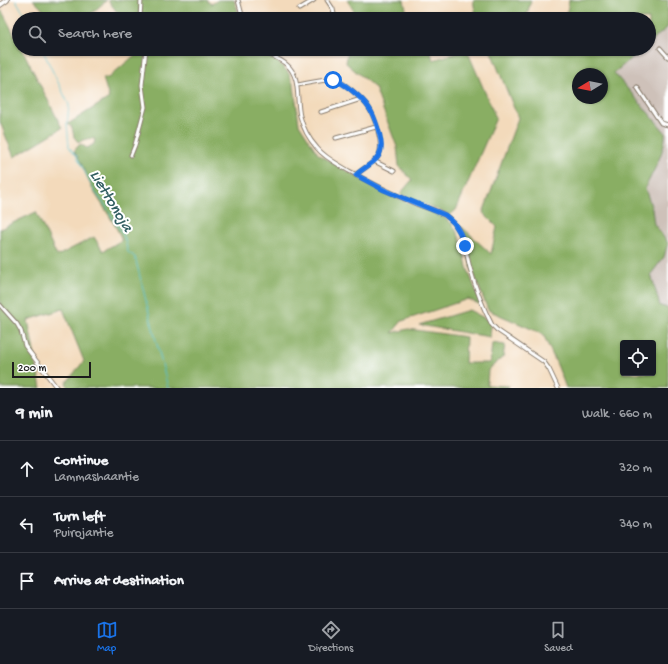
<!DOCTYPE html>
<html lang="en">
<head>
<meta charset="utf-8">
<style>
  :root { --surface:#171b24; --page:#242831; --text:#f1f3f6; --muted:#9ea1a6; --line:#363941; --accent:#1a73e8 }
  body { margin:0; font-family:"Gochi Hand",sans-serif; background:var(--page); color:var(--text) }
  .controls { position:absolute; right:12px; bottom:12px; display:grid; overflow:hidden; border-radius:4px; box-shadow:0 1px 3px #0004 }
  .controls button { width:36px; height:36px; display:grid; place-items:center; padding:0; border:0; border-bottom:1px solid var(--line); background:var(--surface); color:var(--text); font:20px sans-serif }
  .compass { position:absolute; left:572px; top:68px; width:36px; height:36px; border-radius:50%; background:var(--surface); box-shadow:0 1px 3px #0004; rotate:260deg }
  .scale { position:absolute; left:12px; bottom:10px; width:79px; box-sizing:border-box; padding-left:4px; border:2px solid #1c1c1c; border-top:0; font-size:11px; line-height:14px; white-space:nowrap; color:#1c1c1c; -webkit-text-stroke:3px #fff; paint-order:stroke }
  .stop { position:absolute; width:12px; height:12px; margin:-9px; border:3px solid #1a73e8; border-radius:50%; background:#fff }
  .stop.end { background:#1a73e8; border-color:#fff; box-shadow:0 1px 4px #0008 }
  .list { margin:0; padding:0; list-style:none }
  h2 { display:flex; justify-content:space-between; align-items:center; height:52px; margin:0; padding:0 16px; font-size:17px }
  h2 small { font-size:13px; font-weight:400; color:var(--muted) }
  .list li { display:grid; grid-template-columns:26px 1fr auto; gap:12px; align-items:center; box-sizing:border-box; height:56px; padding:0 16px; border-top:1px solid var(--line) }
  .list b { display:block; font-size:15px; white-space:nowrap }
  .list p { margin:0; font-size:13px; white-space:nowrap; color:var(--muted) }
  .list em { font-size:13px; font-style:normal; color:var(--muted) }
  .icon { flex:none; width:22px; height:22px; fill:none; stroke:currentColor; stroke-width:2; stroke-linecap:round; stroke-linejoin:round }
  .map { position:relative; flex:none; width:668px; height:388px; overflow:hidden }
  .search { position:absolute; background:var(--surface); box-shadow:0 1px 3px #0004; left:12px; right:12px; top:12px; height:44px; display:flex; align-items:center; gap:10px; box-sizing:border-box; padding:0 14px; border-radius:22px; color:var(--muted); font-size:15px }
  .sheet { height:220px; background:var(--surface) }
  nav { display:flex; justify-content:space-around; align-items:center; box-sizing:border-box; height:56px; border-top:1px solid var(--line); background:var(--surface); font-size:11px; color:var(--muted) }
  nav a { display:grid; justify-items:center; gap:2px }
  nav .on { color:var(--accent) }
  .map>svg:first-child { display:block }
</style>
</head>
<body>
<div class="map">
<svg width="668" height="388" viewBox="0 0 668 388">
  <rect width="100%" height="100%" fill="#fff"/>
  <filter id="ink" filterUnits="userSpaceOnUse"><feTurbulence type="fractalNoise" baseFrequency=".025" numOctaves="2"/><feDisplacementMap in="SourceGraphic" scale="8" xChannelSelector="R" yChannelSelector="G"/><feConvolveMatrix kernelMatrix="1 2 1 2 8 2 1 2 1" color-interpolation-filters="sRGB"/></filter>
  <filter id="wash" filterUnits="userSpaceOnUse"><feTurbulence type="fractalNoise" baseFrequency=".012" numOctaves="4" result="noise"/><feDisplacementMap in="SourceGraphic" scale="16" xChannelSelector="R" yChannelSelector="G"/><feGaussianBlur stdDeviation="0.9" result="paint"/><feColorMatrix in="noise" values="0 0 0 0 0 0 0 0 0 0 0 0 0 0 0 0 0 1.4 0 .05"/><feComposite in="paint" operator="in"/></filter>
  <g filter="url(#wash)">
    <rect width="100%" height="100%" fill="#f3dabb"/>
    <path fill="#cec1b9" d="M 668,27 L 668,308 L 660,306 L 651,274 L 664,257 L 667,243 L 654,224 L 652,209 L 645,188 L 657,165 L 665,138 L 614,73 L 642,49 L 649,49 L 649,43 Z"/>
    <path fill="#89ae63" stroke="#526540" fill-rule="evenodd" d="M 33,0 L 107,0 L 85,19 L 53,19 Z
      M 108,0 L 207,0 L 212,4 L 218,0 L 234,0 L 241,19 L 122,19 Z
      M 347,0 L 404,0 L 408,19 L 353,19 L 354,11 Z
      M 473,0 L 531,0 L 526,19 L 478,19 L 475,11 Z
      M 569,0 L 668,0 L 668,27 L 649,43 L 649,19 L 566,19 Z
      M 2,11 L 19,44 L 19,49 L 22,49 L 62,128 L 14,157 L 0,122 L 0,12 Z
      M 142,49 L 256,49 L 277,61 L 288,72 L 294,86 L 299,124 L 318,154 L 385,193 L 443,217 L 452,224 L 458,234 L 463,247 L 467,267 L 481,305 L 468,299 L 402,321 L 392,333 L 408,329 L 466,337 L 465,363 L 490,363 L 492,343 L 505,345 L 503,357 L 488,370 L 487,385 L 509,386 L 508,388 L 68,388 L 66,383 L 84,361 L 63,309 L 28,320 L 41,388 L 0,388 L 0,229 L 36,212 L 57,256 L 94,237 L 103,251 L 122,240 C 115,223 104,208 95,193 C 87,179 83,164 74,151 L 80,144 L 87,148 L 94,144 L 95,139 C 90,138 82,139 79,143 L 74,137 L 72,127 L 68,124 L 109,98 L 103,78 L 108,78 Z
      M 348,49 L 430,49 L 433,60 L 467,50 L 496,118 L 456,210 L 450,215 L 400,194 L 412,180 L 399,166 L 397,147 L 375,88 L 346,63 Z
      M 490,49 L 642,49 L 614,73 L 665,132 C 667,148 652,174 645,188 L 652,209 L 654,224 L 668,243 L 664,257 L 651,274 L 660,306 L 668,308 L 668,388 L 566,388 L 558,367 L 543,334 L 488,310 L 471,267 L 467,245 L 462,232 L 462,227 L 491,254 L 497,227 L 483,213 L 518,118 ZM 578,74 L 602,74 L 602,98 L 578,98 ZM 623,343 L 653,343 L 653,373 L 623,373 Z
      M 469,310 L 488,320 L 491,326 L 490,337 L 419,325 Z"/>
    <g fill="none" stroke-linecap="round" stroke-linejoin="round">
      <path stroke="#52c0c9" stroke-width="1" d="M 16,0 L 27,19
        M 42,49 L 69,105 L 67,124 L 69,147 L 76,155 L 95,192 L 106,206 L 115,222 L 124,236 L 128,252 L 135,257 L 168,388"/>
    </g>
  </g>
  <g filter="url(#ink)">
    <g fill="none" stroke-linecap="round" stroke-linejoin="round">
      <g stroke="#887b6c" stroke-width="5">
        <path id="minor" d="M 238,0 L 243,19
          M 327,0 L 333,9 L 335,19
          M 299,9 L 314,0
          M 140,19 L 141,0
          M 660,48 L 668,57
          M 258,49 C 267,55 279,57 287,65 C 301,77 296,100 300,116 C 303,128 309,139 317,148 C 325,158 338,164 349,171 C 371,183 391,193 414,203 C 428,209 444,211 454,223 C 465,237 466,253 470,268 C 475,286 483,308 492,325 L 497,330 L 544,362 L 549,369 L 558,388
          M 297,85 C 307,84 326,78 336,80 C 345,83 364,100 369,108 C 375,118 384,143 379,155 C 375,163 363,168 356,175
          M 637,87 L 661,123 L 668,125
          M 321,112 L 361,99
          M 336,138 L 376,127
          M 131,155 L 135,145 L 145,107 L 142,85 L 146,49
          M 374,161 L 394,171
          M 0,305 L 17,324 L 21,331 L 25,346 L 57,388"/>
      </g>
      <g stroke="#887b6c" stroke-width="6">
        <path id="tertiary" d="M 0,5 L 7,0"/>
      </g>
      <use href="#minor" stroke="#fff" stroke-width="3"/>
      <use href="#tertiary" stroke="#fff" stroke-width="4"/>
    </g>
  </g>
  <g fill="none" stroke-linecap="round" stroke-linejoin="round" filter="url(#ink)">
    <path stroke="#1a73e8" stroke-width="5" d="M 333,80 C 343,81 363,99 369,108 C 374,115 383,140 381,149 C 379,162 365,166 356,175 L 384,190 L 445,215 L 454,223 L 460,233 L 465,246"/>
  </g>
  <g text-anchor="middle" stroke-width="4" stroke-linejoin="round" paint-order="stroke">
    <g font-size="16" font-style="italic" fill="#325e61" stroke="#fff">
      <text transform="translate(113 200) rotate(59)" y="6">Liettonoja</text>
    </g>
  </g>
</svg>
<div class="controls">
<button><svg class="icon" aria-label="locate" viewBox="0 0 24 24"><circle cx="12" cy="12" r="6"/><path d="M12 2v4M12 18v4M2 12h4M18 12h4"/></svg></button>
</div>
<svg class="compass" viewBox="-18 -18 36 36"><path d="M0-13l5 13h-10z" fill="#e53935"/><path d="M0 13l5-13h-10z" fill="#9ea1a6"/></svg>
<div class="scale">200 m</div>
<div class="stop" style="left:333px;top:80px"></div>
<div class="stop end" style="left:465px;top:246px"></div>
<div class="search"><svg class="icon" aria-label="search" viewBox="0 0 24 24"><circle cx="10" cy="10" r="6"/><path d="M15 15l6 6"/></svg>Search here</div>
</div>
<section class="sheet">
<h2>9 min<small>Walk · 660 m</small></h2>
<ul class="list">
<li><svg class="icon" aria-label="ahead" viewBox="0 0 24 24"><path d="M12 20V5M6 11l6-6 6 6"/></svg><div><b>Continue</b><p>Lammashaantie</p></div><em>320 m</em></li>
<li><svg class="icon" aria-label="left" viewBox="0 0 24 24"><path d="M17 20v-9H6M10 6l-5 5 5 5"/></svg><div><b>Turn left</b><p>Puirojantie</p></div><em>340 m</em></li>
<li><svg class="icon" aria-label="arrive" viewBox="0 0 24 24"><path d="M6 21V4h12l-3 4 3 4H6"/></svg><div><b>Arrive at destination</b></div></li>
</ul>
</section>
<nav>
<a class="on"><svg class="icon" aria-label="map" viewBox="0 0 24 24"><path d="M3 6l6-2 6 2 6-2v14l-6 2-6-2-6 2zM9 4v14M15 6v14"/></svg>Map</a>
<a><svg class="icon" aria-label="directions" viewBox="0 0 24 24"><path d="M12 3l9 9-9 9-9-9zM9 14v-3h6M13 9l2 2-2 2"/></svg>Directions</a>
<a><svg class="icon" aria-label="saved" viewBox="0 0 24 24"><path d="M7 4h10v16l-5-4-5 4z"/></svg>Saved</a>
</nav>
</body>
</html>
